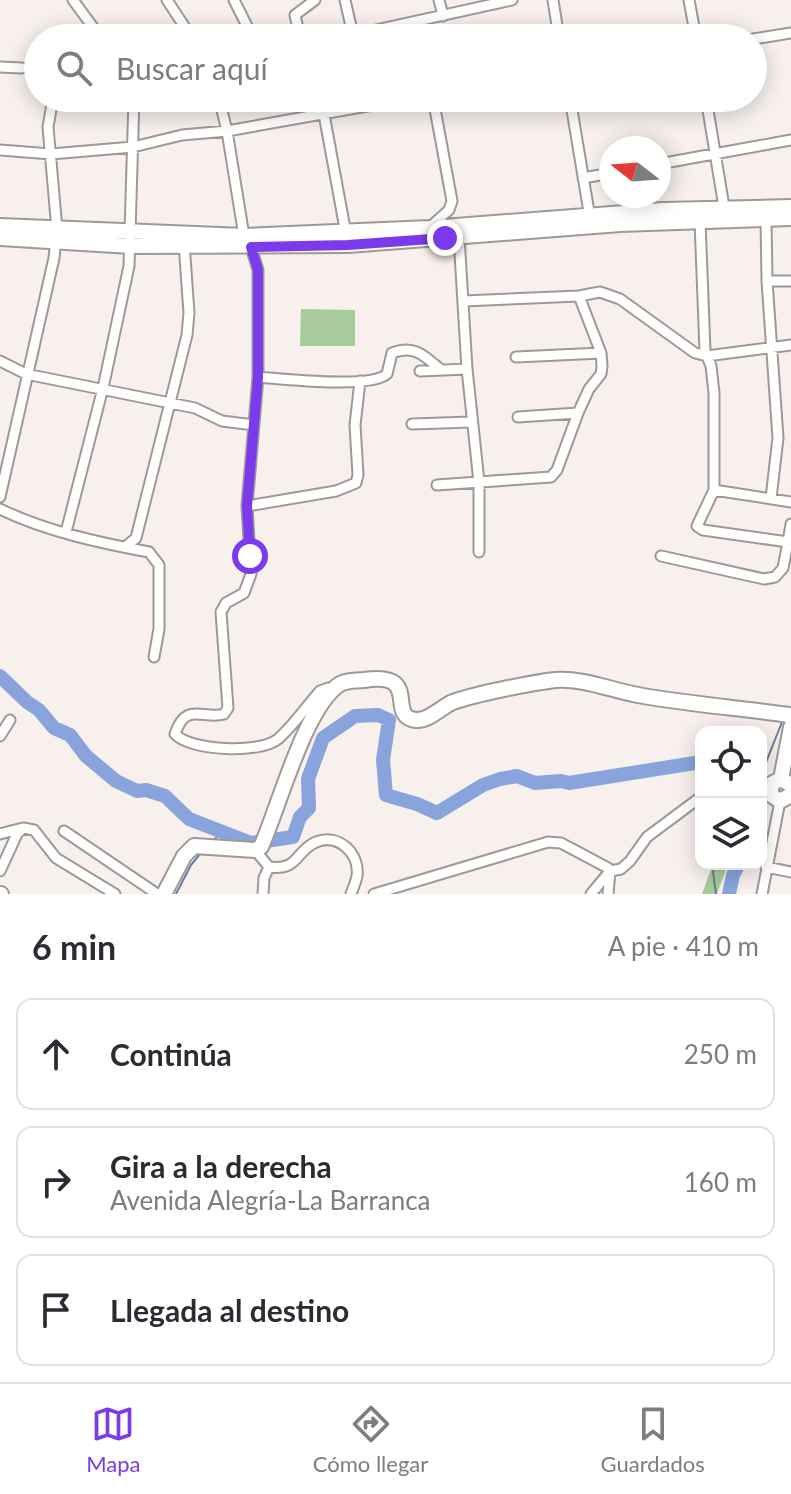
<!DOCTYPE html>
<html lang="es">
<head>
<meta charset="utf-8">
<style>
  :root { --surface:#fff; --page:#f2f2f3; --text:#2b2b33; --muted:#7c7c81; --line:#e1e1e2; --accent:#7c3aed }
  body { margin:0; font-family:Lato,sans-serif; background:var(--page); color:var(--text) }
  .controls { position:absolute; right:24px; bottom:24px; display:grid; overflow:hidden; border-radius:16px; box-shadow:0 4px 20px #0003 }
  .controls button { width:72px; height:72px; display:grid; place-items:center; padding:0; border:0; border-bottom:2px solid var(--line); background:var(--surface); color:var(--text); font:40px sans-serif }
  .compass { position:absolute; left:599px; top:136px; width:72px; height:72px; border-radius:50%; background:var(--surface); box-shadow:0 4px 20px #0003; rotate:287deg }
  .stop { position:absolute; width:24px; height:24px; margin:-18px; border:6px solid #7c3aed; border-radius:50%; background:#fff }
  .stop.end { background:#7c3aed; border-color:#fff; box-shadow:0 2px 8px #0008 }
  .list { margin:0; padding:0; list-style:none }
  h2 { display:flex; justify-content:space-between; align-items:center; height:104px; margin:0; padding:0 32px; font-size:34px }
  h2 small { font-size:26px; font-weight:400; color:var(--muted) }
  .list li { display:grid; grid-template-columns:52px 1fr auto; gap:24px; align-items:center; box-sizing:border-box; height:112px; margin:0 16px 16px; padding:0 16px; border:2px solid var(--line); border-radius:16px }
  .list b { display:block; font-size:30px; white-space:nowrap }
  .list p { margin:0; font-size:26px; white-space:nowrap; color:var(--muted) }
  .list em { font-size:26px; font-style:normal; color:var(--muted) }
  .icon { flex:none; width:44px; height:44px; fill:none; stroke:currentColor; stroke-width:2; stroke-linecap:round; stroke-linejoin:round }
  .map { position:relative; flex:none; width:791px; height:894px; overflow:hidden }
  .search { position:absolute; background:var(--surface); box-shadow:0 4px 20px #0003; left:24px; right:24px; top:24px; height:88px; display:flex; align-items:center; gap:20px; box-sizing:border-box; padding:0 28px; border-radius:44px; color:var(--muted); font-size:30px }
  .sheet { height:488px; background:var(--surface) }
  nav { display:flex; justify-content:space-around; align-items:center; box-sizing:border-box; height:112px; border-top:2px solid var(--line); background:var(--surface); font-size:22px; color:var(--muted) }
  nav a { display:grid; justify-items:center; gap:4px }
  nav .on { color:var(--accent) }
  .map>svg:first-child { display:block }
</style>
</head>
<body>
<div class="map">
<svg width="791" height="894" viewBox="0 0 791 894">
  <rect width="100%" height="100%" fill="#f7f0ec"/>
  <path fill="#a7cc99" d="M 301,309 L 355,310 L 355,346 L 300,346 Z
    M 713,864 L 728,864 L 717,894 L 702,894 Z"/>
  <g fill="none" stroke-linecap="round" stroke-linejoin="round">
    <path stroke="#6a7ca3" stroke-width="2" d="M 761,775 L 782,722
      M 213,841 L 221,832
      M 715,864 L 713,872 L 716,894
      M 176,894 L 191,865 L 200,854"/>
    <path stroke="#89a4dc" stroke-width="14" d="M 0,676 L 27,702 L 39,710 L 54,728 L 70,735 L 86,756 L 116,781 L 137,791 L 146,790 L 165,796 L 189,819 L 251,843 L 293,837 L 300,817 L 309,808 L 308,779 L 323,738 L 355,716 L 378,715 L 389,720 L 383,760 L 386,795 L 417,804 L 437,813 L 483,785 L 500,779 L 517,776 L 535,783 L 561,781 L 569,783 L 701,762
      M 729,894 L 733,875 L 739,864"/>
    <g stroke="#9f9996" stroke-width="13">
      <path id="street" d="M 73,0 L 101,38
        M 167,0 L 192,38
        M 234,0 L 253,38
        M 345,0 L 353,35
        M 439,0 L 443,16
        M 553,0 L 559,38
        M 689,0 L 696,38
        M 413,23 L 417,38
        M 300,38 L 295,15 L 315,0
        M 340,38 L 512,0
        M 753,39 L 791,33
        M 0,67 L 22,68
        M 219,98 L 227,131 L 244,236 L 251,247 L 258,270 L 258,377 L 247,506 L 251,574 L 244,593 L 226,603 L 221,612 L 228,708 L 224,714 C 203,720 186,701 175,734 C 190,751 260,754 278,739 C 293,726 306,707 320,691 L 328,688 L 332,689
        M 321,98 L 346,234
        M 570,98 L 590,218
        M 706,98 L 725,213
        M 0,150 L 51,154 L 133,147 L 182,135 L 227,131 L 412,98
        M 659,164 L 791,140
        M 583,178 L 611,173
        M 766,217 L 767,281
        M 430,227 L 449,210 L 452,201 L 433,98
        M 459,237 L 467,369 L 479,482 L 479,552
        M 579,296 L 600,292 L 620,299 L 695,353 L 707,356 L 791,345
        M 516,357 L 601,353
        M 0,361 L 26,374 L 195,408 L 222,421 L 254,425
        M 420,371 L 467,369
        M 258,377 C 284,379 370,389 387,374 L 392,353 C 414,344 425,356 441,370
        M 518,417 L 578,413
        M 412,424 L 471,422
        M 437,485 L 551,477 L 557,470 L 578,413 L 589,389 L 601,374 L 602,366 L 601,353 L 579,296 L 464,301
        M 714,490 L 791,502
        M 0,497 L 54,258 L 57,230 L 48,127 L 53,98
        M 771,498 L 778,438 L 767,281 L 791,281
        M 247,506 L 336,491 L 356,483 L 358,475 L 355,425 L 360,381
        M 0,509 C 45,531 100,543 149,552 L 159,565 L 159,629 L 154,657
        M 66,532 L 103,388 L 129,266 L 134,98
        M 788,542 L 791,524
        M 125,547 L 136,538 L 187,335 L 189,313 L 184,243
        M 661,556 L 764,579 L 775,577 L 783,568 L 788,542 L 703,530 L 697,526 L 714,490 L 714,393 L 711,366 L 705,351 L 700,221
        M 0,736 L 10,720
        M 64,831 L 157,894
        M 0,834 L 23,828
        M 255,850 L 269,867 C 299,871 295,851 316,842 C 338,833 360,853 357,876 C 356,882 353,888 351,894
        M 766,867 L 791,872
        M 0,871 L 17,834 L 23,828 L 34,830 L 56,858 L 115,894
        M 263,894 L 264,878 L 269,867
        M 374,894 L 548,842 L 561,843 L 608,868 L 610,871 L 608,894
        M 591,894 L 610,871 L 621,869 L 630,861 L 647,837 L 698,799
        M 762,894 L 780,801"/>
    </g>
    <g stroke="#9f9996" stroke-width="18">
      <path id="secondary" d="M 0,226 L 244,236 L 430,228 L 663,210 L 791,207
        M 0,238 L 131,246 L 348,245 L 620,224 L 791,218
        M 781,779 L 791,727
        M 791,785 L 781,779 L 771,784 L 771,795 L 780,801 L 791,795
        M 0,894 L 1,894
        M 164,894 L 184,856 L 194,846 L 255,850 L 261,847 C 279,807 305,706 340,684 C 347,680 356,681 364,680 C 423,671 385,717 416,720 C 429,721 441,707 453,702 C 475,694 531,683 555,680 C 584,678 610,690 638,695 C 688,704 739,708 789,715 L 791,718"/>
    </g>
    <use href="#street" stroke="#fff" stroke-width="9"/>
    <use href="#secondary" stroke="#fff" stroke-width="14"/>
  </g>
  <g fill="none" stroke-linecap="round" stroke-linejoin="round">
    <path stroke="#7c3aed" stroke-width="10" d="M 250,556 L 247,506 L 258,377 L 258,270 L 251,247 L 348,245 L 445,238"/>
  </g>
</svg>
<div class="controls">
<button><svg class="icon" aria-label="locate" viewBox="0 0 24 24"><circle cx="12" cy="12" r="6"/><path d="M12 2v4M12 18v4M2 12h4M18 12h4"/></svg></button>
<button><svg class="icon" aria-label="layers" viewBox="0 0 24 24"><path d="M12 4l9 5-9 5-9-5zM3 14l9 5 9-5"/></svg></button>
</div>
<svg class="compass" viewBox="-18 -18 36 36"><path d="M0-13l5 13h-10z" fill="#e53935"/><path d="M0 13l5-13h-10z" fill="#7c7c81"/></svg>
<div class="stop" style="left:250px;top:556px"></div>
<div class="stop end" style="left:445px;top:238px"></div>
<div class="search"><svg class="icon" aria-label="search" viewBox="0 0 24 24"><circle cx="10" cy="10" r="6"/><path d="M15 15l6 6"/></svg>Buscar aquí</div>
</div>
<section class="sheet">
<h2>6 min<small>A pie · 410 m</small></h2>
<ul class="list">
<li><svg class="icon" aria-label="ahead" viewBox="0 0 24 24"><path d="M12 20V5M6 11l6-6 6 6"/></svg><div><b>Continúa</b></div><em>250 m</em></li>
<li><svg class="icon" aria-label="right" viewBox="0 0 24 24"><path d="M7 20v-9h11M14 6l5 5-5 5"/></svg><div><b>Gira a la derecha</b><p>Avenida Alegría-La Barranca</p></div><em>160 m</em></li>
<li><svg class="icon" aria-label="arrive" viewBox="0 0 24 24"><path d="M6 21V4h12l-3 4 3 4H6"/></svg><div><b>Llegada al destino</b></div></li>
</ul>
</section>
<nav>
<a class="on"><svg class="icon" aria-label="map" viewBox="0 0 24 24"><path d="M3 6l6-2 6 2 6-2v14l-6 2-6-2-6 2zM9 4v14M15 6v14"/></svg>Mapa</a>
<a><svg class="icon" aria-label="directions" viewBox="0 0 24 24"><path d="M12 3l9 9-9 9-9-9zM9 14v-3h6M13 9l2 2-2 2"/></svg>Cómo llegar</a>
<a><svg class="icon" aria-label="saved" viewBox="0 0 24 24"><path d="M7 4h10v16l-5-4-5 4z"/></svg>Guardados</a>
</nav>
</body>
</html>
